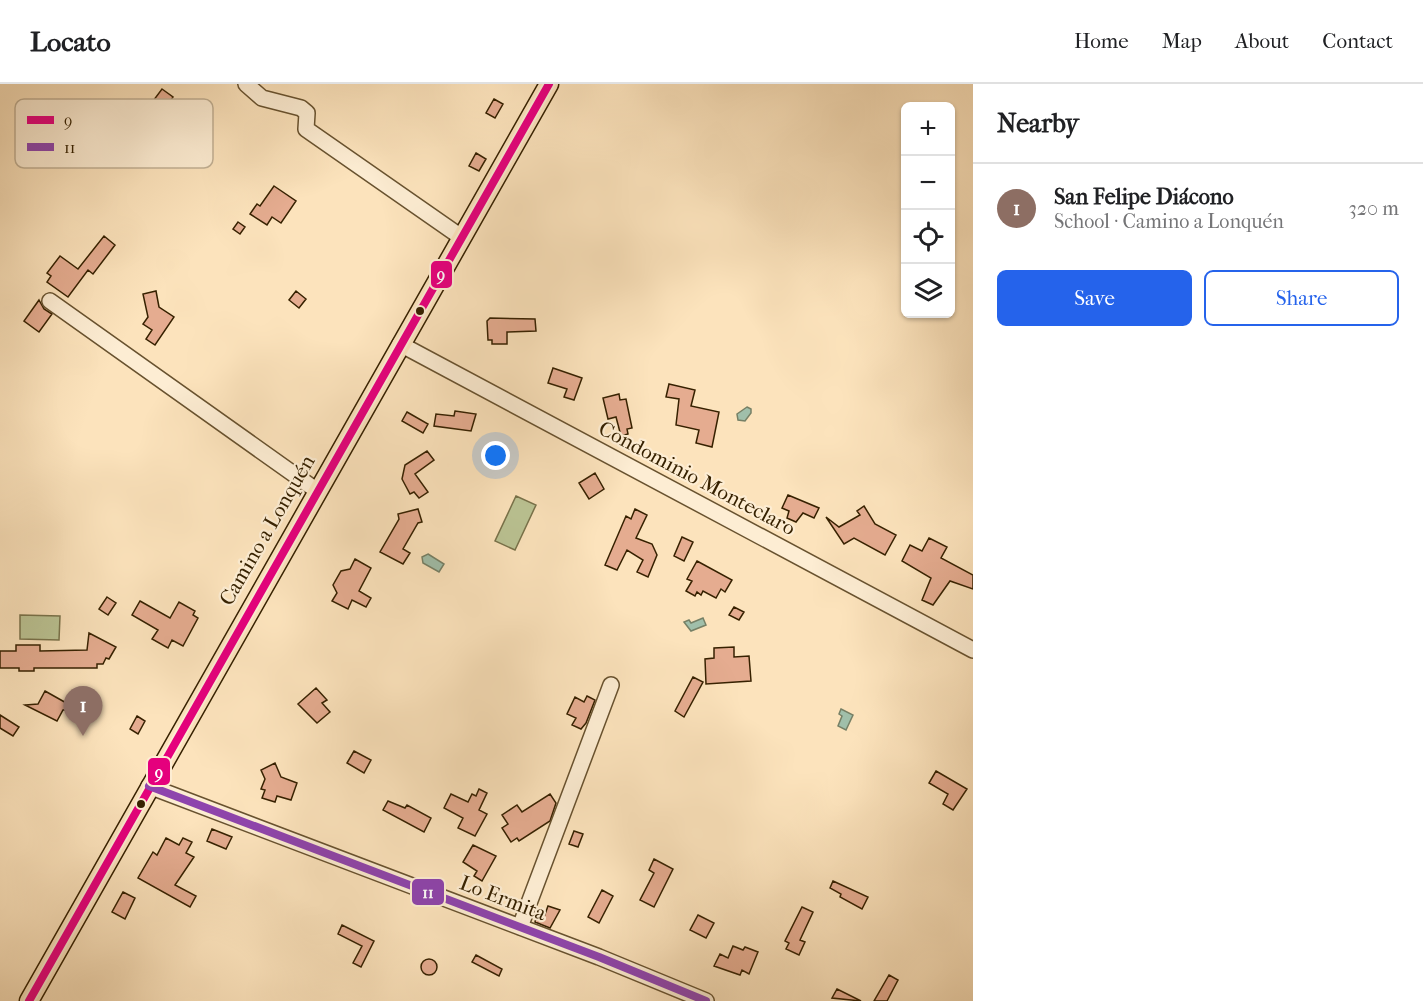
<!DOCTYPE html>
<html lang="en">
<head>
<meta charset="utf-8">
<style>
  :root { --surface:#fff; --page:#f2f2f2; --text:#202124; --muted:#757577; --line:#e0e0e0; --accent:#2563eb }
  body { margin:0; font-family:"IM FELL French Canon",serif; background:var(--page); color:var(--text) }
  .controls { position:absolute; right:18px; top:18px; display:grid; overflow:hidden; border-radius:9px; box-shadow:0 2px 4px #0004 }
  .controls button { width:54px; height:54px; display:grid; place-items:center; padding:0; border:0; border-bottom:2px solid var(--line); background:var(--surface); color:var(--text); font:30px sans-serif }
  .you { position:absolute; left:496px; top:372px; width:21px; height:21px; margin:-15px; border:4px solid #fff; border-radius:50%; background:#1a73e8; box-shadow:0 0 0 9px #1a73e833 }
  .badge { display:grid; place-items:center; width:39px; height:39px; border-radius:50%; background:var(--accent); color:#fff; font-size:20px; font-weight:700 }
  .pin { position:absolute; translate:-50% -50px; filter:drop-shadow(0 2px 3px #0008) }
  .pin::after { content:''; position:absolute; top:32px; width:21px; height:18px; background:inherit; clip-path:polygon(0 0,100% 0,50% 100%) }
  .list { margin:0; padding:0; list-style:none }
  h2 { display:flex; justify-content:space-between; align-items:center; height:78px; margin:0; padding:0 24px; font-size:26px }
  h2 small { font-size:20px; font-weight:400; color:var(--muted) }
  .list li { display:grid; grid-template-columns:39px 1fr auto; gap:18px; align-items:center; box-sizing:border-box; height:90px; padding:0 24px; border-top:2px solid var(--line) }
  .list b { display:block; font-size:22px; white-space:nowrap }
  .list p { margin:0; font-size:20px; white-space:nowrap; color:var(--muted) }
  .list em { font-size:20px; font-style:normal; color:var(--muted) }
  .actions { display:flex; gap:12px; padding:18px 24px }
  .actions a { flex:1; padding:14px 0; border:2px solid var(--accent); border-radius:9px; text-align:center; font-size:21px; color:var(--accent) }
  .actions .main { background:var(--accent); color:#fff }
  .icon { flex:none; width:33px; height:33px; fill:none; stroke:currentColor; stroke-width:2; stroke-linecap:round; stroke-linejoin:round }
  .map { position:relative; flex:none; width:973px; height:917px; overflow:hidden }
  header { display:flex; align-items:center; gap:36px; box-sizing:border-box; height:84px; padding:0 30px; background:var(--surface); border-bottom:2px solid var(--line) }
  header strong { font-size:28px }
  nav { display:flex; gap:33px; margin-inline-start:auto; font-size:21px }
  main { display:flex }
  aside { flex:1; background:var(--surface) }
  .map>svg:first-child { display:block }
</style>
</head>
<body>
<header>
<strong>Locato</strong>
<nav><a>Home</a><a>Map</a><a>About</a><a>Contact</a></nav>
</header>
<main>
<div class="map">
<svg width="973" height="917" viewBox="0 0 973 917">
  <rect width="100%" height="100%" fill="#fce3bc"/>
  <filter id="stains"><feTurbulence type="fractalNoise" baseFrequency=".00333" numOctaves="4"/><feColorMatrix values="0 0 0 0 .2 0 0 0 0 .09 0 0 0 0 .02 0 0 0 .5 -.17"/></filter>
  <radialGradient id="worn" r=".72"><stop offset=".6" stop-color="#630" stop-opacity="0"/><stop offset="1" stop-color="#630" stop-opacity=".3"/></radialGradient>
  <path fill="#bbc494" stroke="#78724a" stroke-width="1.5" d="M 516,412 L 536,421 L 515,466 L 495,457 Z
    M 20,531 L 60,532 L 59,556 L 20,555 Z"/>
  <path fill="#a0bfaa" stroke="#768066" stroke-width="1.5" d="M 747,323 L 751,325 L 751,329 L 745,337 L 738,336 L 737,330 Z
    M 428,470 L 444,480 L 439,488 L 423,479 L 422,473 Z
    M 703,534 L 706,541 L 691,547 L 684,538 L 689,536 L 691,539 Z
    M 841,625 L 853,631 L 846,646 L 838,642 L 842,632 L 839,630 Z"/>
  <path fill="#e5ac90" stroke="#362100" stroke-width="1.5" d="M 162,5 L 173,13 L 162,30 L 150,21 Z
    M 494,15 L 503,20 L 495,34 L 486,29 Z
    M 476,69 L 486,75 L 479,87 L 469,82 Z
    M 274,102 L 296,117 L 281,139 L 272,133 L 267,141 L 250,130 L 257,120 L 260,122 Z
    M 238,138 L 245,143 L 240,150 L 233,145 Z
    M 104,152 L 115,161 L 93,190 L 88,186 L 68,213 L 47,198 L 51,192 L 47,189 L 60,172 L 78,185 Z
    M 156,207 L 159,223 L 174,233 L 155,261 L 146,255 L 152,246 L 143,240 L 148,233 L 143,210 Z
    M 296,207 L 306,215 L 299,224 L 289,216 Z
    M 39,216 L 44,225 L 52,230 L 39,248 L 24,237 Z
    M 490,234 L 535,235 L 536,247 L 507,248 L 507,260 L 492,260 L 492,256 L 488,256 L 487,237 Z
    M 553,284 L 582,294 L 574,316 L 564,313 L 567,305 L 548,299 Z
    M 669,300 L 695,306 L 691,322 L 719,328 L 712,363 L 696,359 L 699,346 L 676,341 L 679,315 L 666,313 Z
    M 619,310 L 620,316 L 626,315 L 632,344 L 627,345 L 628,350 L 621,352 L 616,333 L 608,335 L 603,314 Z
    M 455,327 L 476,330 L 471,347 L 434,342 L 436,330 L 454,332 Z
    M 407,328 L 428,340 L 423,349 L 402,337 Z
    M 427,367 L 434,376 L 415,390 L 428,408 L 419,414 L 414,408 L 410,410 L 402,395 L 405,381 Z
    M 595,389 L 604,405 L 589,415 L 579,399 Z
    M 788,411 L 819,424 L 814,434 L 803,429 L 796,438 L 787,434 L 789,427 L 782,424 Z
    M 864,422 L 875,440 L 896,451 L 885,471 L 854,454 L 844,460 L 826,433 L 839,443 L 860,431 L 857,427 Z
    M 418,425 L 422,438 L 418,439 L 403,465 L 410,469 L 403,480 L 380,468 L 399,435 L 398,430 Z
    M 635,425 L 647,431 L 636,454 L 652,460 L 657,471 L 648,493 L 637,488 L 643,476 L 627,466 L 617,486 L 605,481 L 626,432 L 631,435 Z
    M 682,453 L 693,458 L 684,477 L 674,472 Z
    M 929,454 L 947,463 L 941,474 L 973,491 L 973,505 L 950,497 L 933,521 L 922,516 L 931,494 L 902,477 L 910,461 L 922,467 Z
    M 355,475 L 371,484 L 359,507 L 371,514 L 366,523 L 352,516 L 348,525 L 332,517 L 337,509 L 333,501 L 341,487 L 350,485 Z
    M 697,477 L 732,496 L 725,508 L 721,505 L 716,514 L 703,507 L 701,511 L 697,508 L 695,512 L 686,507 L 692,497 L 687,495 Z
    M 107,513 L 116,519 L 108,531 L 99,525 Z
    M 140,517 L 170,534 L 179,518 L 195,527 L 193,531 L 198,534 L 183,562 L 172,556 L 168,564 L 152,555 L 158,546 L 132,531 Z
    M 734,523 L 744,528 L 739,536 L 729,531 Z
    M 89,549 L 116,563 L 109,575 L 106,574 L 103,580 L 97,580 L 97,584 L 34,584 L 34,587 L 19,587 L 19,584 L 0,584 L 0,567 L 16,567 L 16,561 L 40,561 L 40,567 L 87,566 Z
    M 734,563 L 734,573 L 749,572 L 751,597 L 706,600 L 705,575 L 714,574 L 714,564 Z
    M 693,593 L 703,598 L 684,633 L 675,627 Z
    M 316,604 L 327,616 L 322,619 L 330,628 L 317,639 L 298,620 Z
    M 45,607 L 77,625 L 63,626 L 57,637 L 25,621 L 38,620 Z
    M 587,612 L 595,616 L 586,639 L 581,645 L 572,641 L 576,634 L 567,630 L 575,613 L 584,618 Z
    M 0,631 L 19,643 L 13,652 L 0,644 Z
    M 137,632 L 145,637 L 138,650 L 130,645 Z
    M 354,667 L 371,676 L 364,689 L 347,679 Z
    M 275,679 L 281,693 L 297,699 L 291,716 L 277,712 L 275,718 L 262,714 L 265,706 L 261,705 L 265,695 L 261,686 Z
    M 936,687 L 967,705 L 953,726 L 943,720 L 948,710 L 929,699 Z
    M 479,705 L 487,709 L 479,726 L 487,730 L 475,752 L 458,744 L 463,734 L 444,724 L 451,710 L 468,718 L 472,710 L 476,712 Z
    M 550,710 L 556,719 L 550,737 L 519,757 L 517,754 L 511,758 L 502,744 L 508,740 L 502,731 L 517,721 L 522,728 Z
    M 388,717 L 405,724 L 407,721 L 431,734 L 424,748 L 383,726 Z
    M 212,745 L 232,753 L 226,765 L 207,757 Z
    M 574,747 L 583,750 L 578,763 L 569,760 Z
    M 166,754 L 179,761 L 183,754 L 192,758 L 186,769 L 194,773 L 175,801 L 196,812 L 190,823 L 138,794 L 153,768 L 157,771 Z
    M 473,761 L 496,772 L 482,797 L 474,792 L 477,787 L 463,778 Z
    M 654,775 L 673,785 L 654,823 L 640,816 L 654,789 L 649,786 Z
    M 833,797 L 868,813 L 862,825 L 840,813 L 841,810 L 830,804 Z
    M 602,806 L 613,812 L 599,839 L 588,833 Z
    M 123,808 L 135,814 L 125,835 L 112,828 Z
    M 548,822 L 560,826 L 550,844 L 535,838 L 537,830 L 544,833 Z
    M 802,823 L 813,828 L 800,856 L 805,858 L 799,871 L 786,865 L 789,859 L 785,857 Z
    M 698,831 L 714,839 L 706,854 L 690,846 Z
    M 342,841 L 374,857 L 361,883 L 353,879 L 362,862 L 338,850 Z
    M 733,862 L 743,866 L 745,863 L 758,868 L 749,890 L 742,886 L 740,891 L 714,882 L 720,870 L 728,874 Z
    M 476,871 L 502,885 L 499,892 L 472,878 Z
    M421 883a8 8 0 1 1 16 0a8 8 0 1 1-16 0Z
    M 889,891 L 898,896 L 887,917 L 874,917 Z
    M 837,905 L 861,917 L 832,914 Z"/>
  <g fill="none" stroke-linecap="round" stroke-linejoin="round">
    <g stroke="#68522f" stroke-width="18">
      <path id="minor" d="M 246,0 L 262,14 L 301,24 L 307,29 L 306,45 L 461,153
        M 50,217 L 316,406
        M 400,260 L 973,566
        M 149,702 L 599,873 L 706,917
        M 520,843 L 611,601"/>
    </g>
    <g stroke="#362100" stroke-width="21">
      <path id="major" d="M 29,917 L 549,0"/>
    </g>
    <use href="#minor" stroke="#fdedd3" stroke-width="15"/>
    <use href="#major" stroke="#fce3bc" stroke-width="18"/>
    <g stroke="#fdedd3" stroke-width="12">
      <path id="bus-1" d="M 29,917 L 549,0"/>
    </g>
    <g stroke="#fdedd3" stroke-width="12">
      <path id="bus-2" d="M 149,702 L 599,873 L 706,917"/>
    </g>
    <use href="#bus-1" stroke="#e5007d" stroke-width="8"/>
    <use href="#bus-2" stroke="#8e44ad" stroke-width="8"/>
  </g>
  <g fill="#362100" stroke="#fdedd3" stroke-width="2">
    <circle cx="420" cy="227" r="5"/>
    <circle cx="141" cy="720" r="5"/>
  </g>
  <g text-anchor="middle" stroke-width="4.5" stroke-linejoin="round" paint-order="stroke">
    <g font-size="21" fill="#362100" stroke="#fdedd3">
      <text transform="translate(697 394) rotate(28)" y="7">Condominio Monteclaro</text>
      <text transform="translate(267 446) rotate(-60)" y="7">Camino a Lonquén</text>
      <text transform="translate(503 814) rotate(21)" y="7">Lo Ermita</text>
    </g>
  </g>
  <rect x="15" y="15" width="198" height="69" rx="9" fill="#fdedd3" stroke="#c1b094" stroke-width="1.5"/>
  <rect x="27" y="32" width="27" height="8" fill="#e5007d"/>
  <rect x="27" y="59" width="27" height="8" fill="#8e44ad"/>
  <g font-size="16" fill="#362100">
    <text x="64" y="42">9</text>
    <text x="64" y="69">11</text>
  </g>
  <g stroke="#fdedd3" stroke-width="2">
    <rect x="430" y="176" width="23" height="29" rx="6" fill="#e5007d"/>
    <rect x="147" y="673" width="24" height="29" rx="6" fill="#e5007d"/>
    <rect x="411" y="794" width="34" height="28" rx="6" fill="#8e44ad"/>
  </g>
  <g font-size="16" text-anchor="middle" font-weight="bold" fill="#fff">
    <text x="441" y="196">9</text>
    <text x="159" y="694">9</text>
    <text x="428" y="814">11</text>
  </g>
  <rect width="100%" height="100%" filter="url(#stains)"/>
  <rect width="100%" height="100%" fill="url(#worn)"/>
</svg>
<div class="controls">
<button>+</button>
<button>−</button>
<button><svg class="icon" aria-label="locate" viewBox="0 0 24 24"><circle cx="12" cy="12" r="6"/><path d="M12 2v4M12 18v4M2 12h4M18 12h4"/></svg></button>
<button><svg class="icon" aria-label="layers" viewBox="0 0 24 24"><path d="M12 4l9 5-9 5-9-5zM3 14l9 5 9-5"/></svg></button>
</div>
<div class="you"></div>
<div class="pin badge" style="left:83px;top:652px;background:#8d6e63">1</div>
</div>
<aside>
<h2>Nearby<small></small></h2>
<ul class="list">
<li><span class="badge" style="background:#8d6e63">1</span><div><b>San Felipe Diácono</b><p>School · Camino a Lonquén</p></div><em>320 m</em></li>
</ul>
<div class="actions"><a class="main">Save</a><a>Share</a></div>
</aside>
</main>
</body>
</html>
